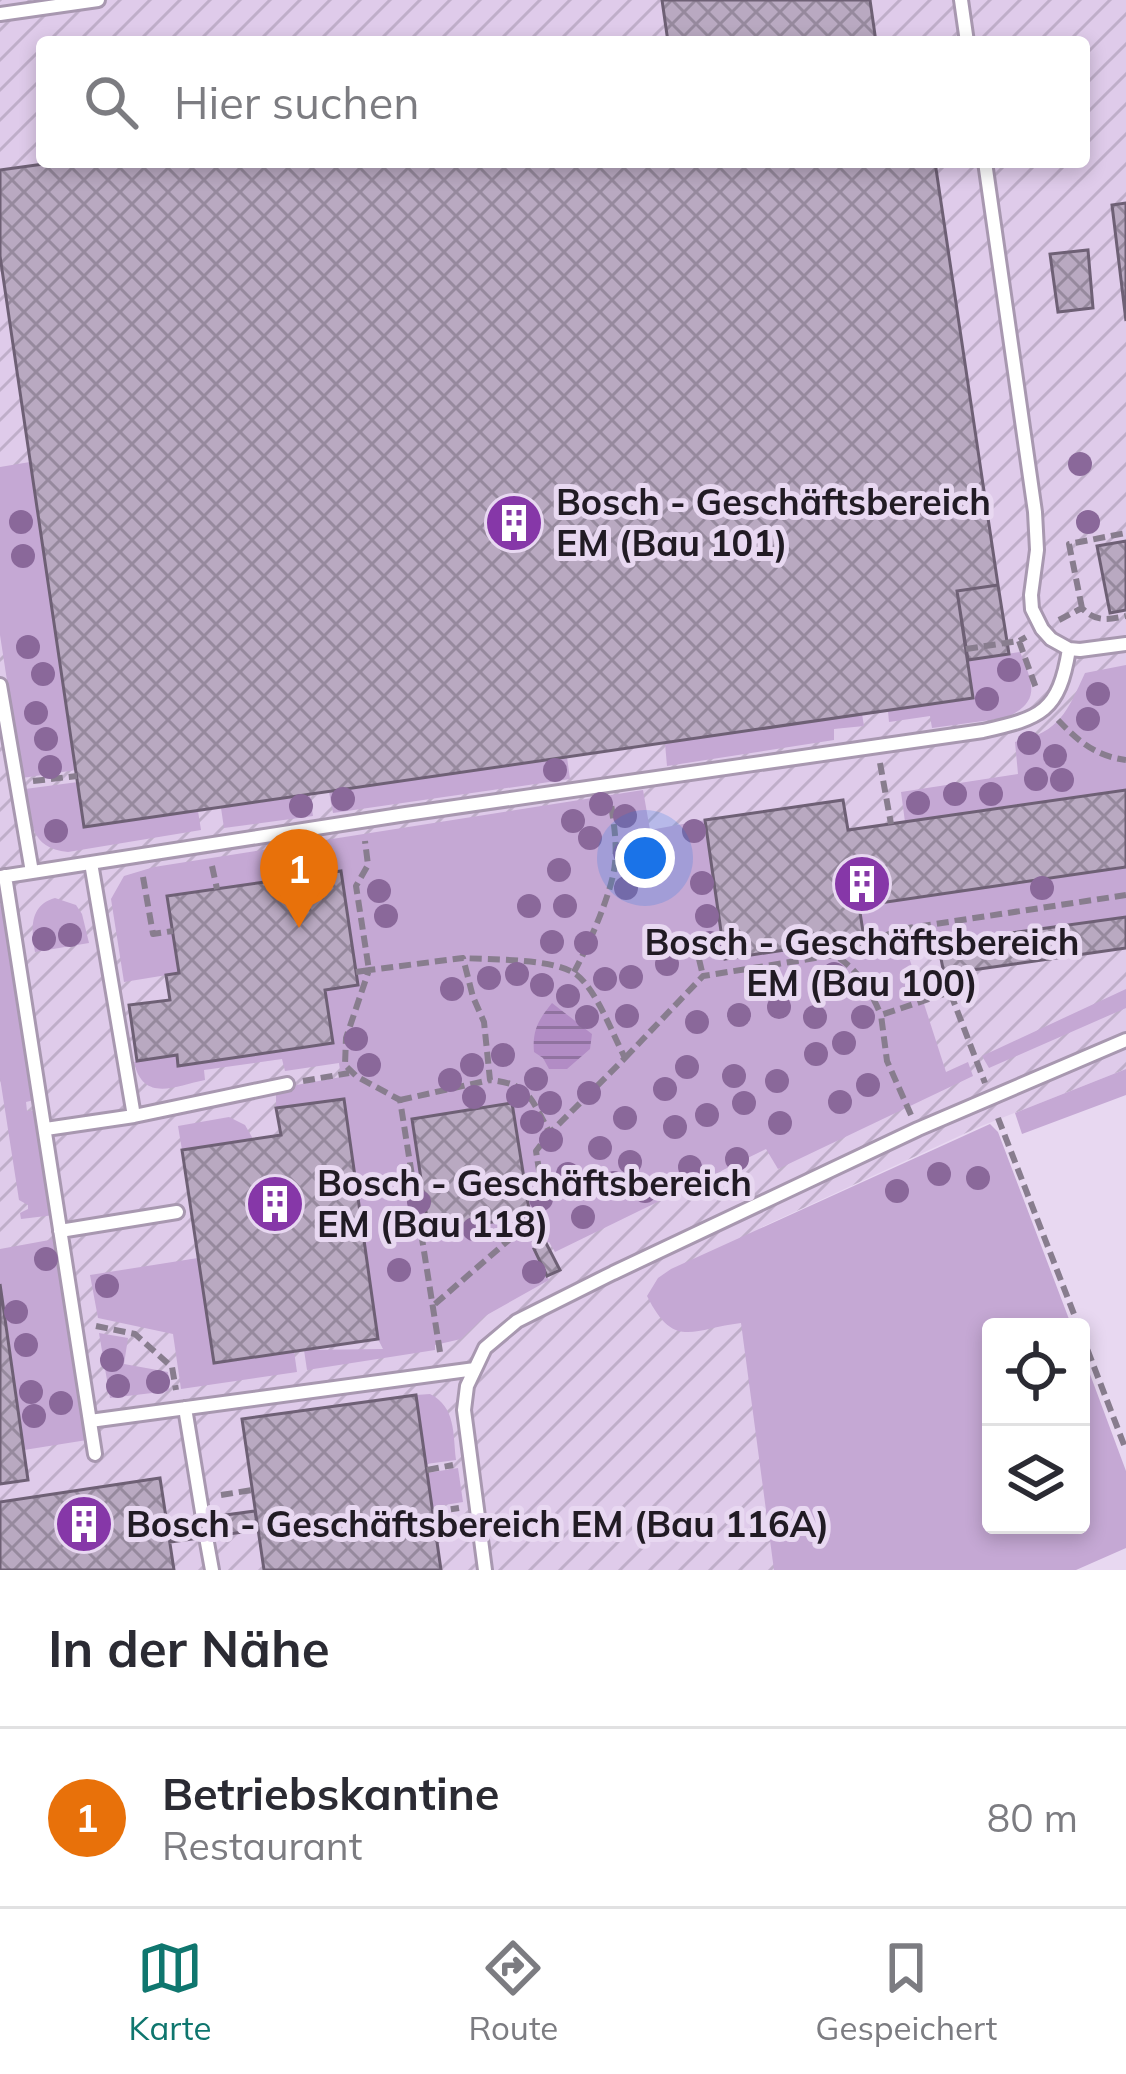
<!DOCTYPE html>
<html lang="de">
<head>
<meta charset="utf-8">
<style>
  :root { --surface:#fff; --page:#f7f7f7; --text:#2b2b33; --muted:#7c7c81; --line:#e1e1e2; --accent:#0f766e }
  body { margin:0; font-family:Mulish,sans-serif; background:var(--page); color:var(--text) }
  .controls { position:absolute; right:36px; bottom:36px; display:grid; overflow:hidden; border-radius:12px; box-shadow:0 6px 18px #0003 }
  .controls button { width:108px; height:108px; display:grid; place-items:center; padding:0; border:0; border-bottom:3px solid var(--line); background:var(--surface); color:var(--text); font:60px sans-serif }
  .you { position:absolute; left:645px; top:858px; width:42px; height:42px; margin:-30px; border:9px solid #fff; border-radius:50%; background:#1a73e8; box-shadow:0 0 0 18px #1a73e833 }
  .badge { display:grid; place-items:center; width:78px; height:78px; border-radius:50%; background:var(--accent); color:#fff; font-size:39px; font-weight:700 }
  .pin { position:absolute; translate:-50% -99px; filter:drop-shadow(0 3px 6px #0008) }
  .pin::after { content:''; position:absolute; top:63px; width:42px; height:36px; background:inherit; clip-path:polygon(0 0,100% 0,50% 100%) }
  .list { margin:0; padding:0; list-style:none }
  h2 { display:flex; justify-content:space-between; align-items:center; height:156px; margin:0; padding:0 48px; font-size:51px }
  h2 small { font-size:39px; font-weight:400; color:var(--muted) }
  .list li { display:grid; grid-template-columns:78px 1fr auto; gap:36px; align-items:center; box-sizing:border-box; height:180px; padding:0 48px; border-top:3px solid var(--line) }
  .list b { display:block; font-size:45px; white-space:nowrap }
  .list p { margin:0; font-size:39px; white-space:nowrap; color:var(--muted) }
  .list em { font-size:39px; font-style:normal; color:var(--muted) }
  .icon { flex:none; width:66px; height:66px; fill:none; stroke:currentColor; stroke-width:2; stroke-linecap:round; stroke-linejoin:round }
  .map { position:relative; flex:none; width:1126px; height:1570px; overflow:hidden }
  .search { position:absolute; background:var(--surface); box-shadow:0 6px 18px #0003; left:36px; right:36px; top:36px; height:132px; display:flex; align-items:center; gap:30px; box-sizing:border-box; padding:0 42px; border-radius:12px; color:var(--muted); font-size:45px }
  .sheet { height:336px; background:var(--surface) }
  nav { display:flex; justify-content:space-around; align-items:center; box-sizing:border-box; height:168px; border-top:3px solid var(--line); background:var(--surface); font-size:33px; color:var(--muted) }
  nav a { display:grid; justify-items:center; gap:6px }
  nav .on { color:var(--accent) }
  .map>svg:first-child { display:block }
</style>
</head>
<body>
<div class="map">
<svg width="1126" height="1570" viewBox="0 0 1126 1570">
  <defs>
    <pattern id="industrial-furrows" width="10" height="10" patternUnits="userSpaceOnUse" patternTransform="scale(3)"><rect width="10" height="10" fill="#dfcbea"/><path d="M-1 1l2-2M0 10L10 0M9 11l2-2" fill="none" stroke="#bfaec9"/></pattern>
    <pattern id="water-rules" width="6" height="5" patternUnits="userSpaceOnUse" patternTransform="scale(3)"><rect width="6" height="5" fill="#b28cc5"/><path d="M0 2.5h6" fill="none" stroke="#9072a0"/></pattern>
    <pattern id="building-cross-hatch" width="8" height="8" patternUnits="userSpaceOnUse" patternTransform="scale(3)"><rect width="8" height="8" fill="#b9a9c1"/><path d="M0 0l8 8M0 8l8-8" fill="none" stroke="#96899d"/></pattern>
  </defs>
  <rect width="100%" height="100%" fill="#e8d8f1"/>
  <path fill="url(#industrial-furrows)" fill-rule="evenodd" d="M 0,0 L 1126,0 L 1126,1069 L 979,1127 L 760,1228 L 801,1570 L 0,1570 ZM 42,42 L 1084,42 L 1084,162 L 42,162 Z"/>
  <path fill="#c5a8d4" d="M 30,462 L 76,770 L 22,778 L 0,635 L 0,467 Z
    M 1020,652 C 1033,683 1042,702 1005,718 L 932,728 L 930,716 L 889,722 L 888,711 L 972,699 L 968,660 Z
    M 1126,665 L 1126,790 L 905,822 L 901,792 L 1018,774 L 1015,742 C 1060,732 1067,712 1085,673 Z
    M 862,714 L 864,726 L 834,729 L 834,740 L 667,766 L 665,743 Z
    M 567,757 L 570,779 L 333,813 L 329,792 Z
    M 78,782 L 85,827 L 198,811 L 201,830 L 68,852 C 29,848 32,822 25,789 Z
    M 643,790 L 650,830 L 705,820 L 725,958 L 863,938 L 859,906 L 1126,867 L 1126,917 L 906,948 L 946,1072 L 968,1062 L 973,1076 L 778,1169 L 766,1149 L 555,1252 L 549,1242 L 534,1248 L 549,1280 L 485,1316 L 461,1339 L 435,1345 L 435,1350 L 307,1370 L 304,1350 L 383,1349 L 378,1339 L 344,1100 L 276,1108 L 276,1092 L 285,1087 L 341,1077 L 339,1063 L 285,1071 L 282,1059 L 204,1070 L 205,1080 C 175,1086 143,1103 134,1062 L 177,1055 L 179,1066 L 332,1043 L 325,990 L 358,984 L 341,871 L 168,896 L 179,973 L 124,982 L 111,899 L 124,876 L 154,867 Z
    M 310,795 L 313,816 L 224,828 L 221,808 Z
    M 55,898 L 76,905 L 82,914 L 89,943 L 35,952 C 31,930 29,905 55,898 Z
    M 0,904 L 9,915 L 38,1099 L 26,1102 L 27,1111 L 39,1110 L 54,1215 L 21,1219 L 20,1213 L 28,1209 L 28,1205 L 19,1200 L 0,1078 Z
    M 1126,989 L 1126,1008 L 989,1068 L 982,1056 Z
    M 1126,1069 L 1126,1095 L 1022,1134 L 1015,1113 Z
    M 229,1117 L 245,1125 L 253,1139 L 182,1150 L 178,1126 Z
    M 990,1124 L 998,1132 L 1072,1327 L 991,1327 L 991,1525 L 1081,1525 L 1081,1350 L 1126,1471 L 1126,1548 L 1076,1570 L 774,1570 L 741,1323 C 692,1329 674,1350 647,1296 L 658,1278 L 671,1269 Z
    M 55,1239 L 87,1440 L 24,1450 L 0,1284 L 0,1249 Z
    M 198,1258 L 214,1363 L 294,1351 L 297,1372 L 181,1389 L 173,1334 L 98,1318 L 90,1275 Z
    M 99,1333 L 128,1338 L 124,1364 L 168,1372 L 169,1391 L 110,1398 Z
    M 430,1394 C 456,1407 453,1434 456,1460 L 426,1464 L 416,1395 Z
    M 458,1468 L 463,1502 L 432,1507 L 427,1473 Z"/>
  <path fill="url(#water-rules)" d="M 552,1003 L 592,1034 L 590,1049 L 567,1069 L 549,1069 L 543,1058 L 534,1052 C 532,1030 539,1019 552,1003 Z"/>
  <path fill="url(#building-cross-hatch)" stroke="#6e6075" stroke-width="3" d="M 662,0 L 870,0 L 876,42 L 668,42 Z
    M 58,162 L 935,162 L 998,585 L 957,591 L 973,698 L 84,827 L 0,256 L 0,170 Z
    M 1126,203 L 1126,321 L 1112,205 Z
    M 1088,250 L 1093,308 L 1058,312 L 1050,254 Z
    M 1126,541 L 1126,610 L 1110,613 L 1097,546 Z
    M 998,585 L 1009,654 L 968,660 L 957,591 Z
    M 1126,790 L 1126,867 L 859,906 L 864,938 L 725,959 L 705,820 L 843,800 L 848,830 Z
    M 341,871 L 358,985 L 325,990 L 333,1043 L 178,1066 L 177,1055 L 137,1061 L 129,1005 L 170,1000 L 166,975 L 179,973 L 167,896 Z
    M 1126,917 L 1126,948 L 944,974 L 938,943 Z
    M 344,1099 L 378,1339 L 214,1363 L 182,1150 L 281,1135 L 276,1108 Z
    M 512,1103 L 530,1216 L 429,1232 L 412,1119 Z
    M 546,1243 L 560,1270 L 547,1276 L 534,1249 Z
    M 0,1284 L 28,1480 L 0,1484 Z
    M 416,1395 L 441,1570 L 264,1570 L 242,1419 Z
    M 160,1478 L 174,1570 L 0,1570 L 0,1502 Z
    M 255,1511 L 258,1530 L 170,1542 L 167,1523 Z"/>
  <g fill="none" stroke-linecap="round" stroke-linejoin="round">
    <g stroke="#a898b0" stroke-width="18">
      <path id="service" d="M 961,0 L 967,42
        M 0,14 L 98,0
        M 985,162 L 1035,512 L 1037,550 L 1031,595 L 1032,609 L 1042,629 L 1051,639 L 1069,649 L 1080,650 L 1126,644
        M 0,685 L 32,872
        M 5,876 L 95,1454
        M 0,877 L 406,814 L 983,731 C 1041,718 1059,712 1069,649
        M 134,1116 L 287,1084
        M 46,1129 L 134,1116 L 91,863
        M 60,1231 L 177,1212
        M 185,1408 L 203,1518
        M 90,1421 L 475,1369
        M 206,1537 L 212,1570
        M 485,1570 L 464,1410 L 467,1386 L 485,1348 L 517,1321 L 613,1273 L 918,1129 L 1126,1040"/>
    </g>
    <path stroke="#887d8e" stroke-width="6" stroke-dasharray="12 6" stroke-linecap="butt" d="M 1082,608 L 1069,544 L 1126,533
      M 1059,620 L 1082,608 C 1095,622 1107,620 1126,616
      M 1019,641 L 1036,688
      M 966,649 L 1019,641 L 1026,637
      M 1058,720 C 1079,742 1096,756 1126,760
      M 880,763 L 891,824
      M 33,781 L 77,776
      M 212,866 L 217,889
      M 143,877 L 153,934 L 173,931
      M 834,955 L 902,929 L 1126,895
      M 699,959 L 703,976
      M 356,972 L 369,970 L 356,886 L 368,865 L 365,841
      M 574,972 C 588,947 613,890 615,863 C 617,843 614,824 611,804
      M 625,1058 L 703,976 L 834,955 C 858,969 870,990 881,1015
      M 303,1081 L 349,1073
      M 400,1100 L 490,1080
      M 911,1115 L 887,1061 L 881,1015 L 950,992 L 985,1083
      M 998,1118 L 1079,1327
      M 435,1304 L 540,1213 L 544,1202 L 536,1151 L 550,1133
      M 96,1326 L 135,1334 L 172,1367 L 176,1390
      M 1081,1333 L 1126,1450
      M 440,1352 L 400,1100 L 356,1076 L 345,1065 L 346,1038 L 369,970 L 463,958 L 473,997 L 484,1022 L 490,1080 C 531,1084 531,1100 550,1133 L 625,1058 C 613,1035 597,991 577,975 C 555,958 492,960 463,958
      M 427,1470 L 453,1465
      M 221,1495 L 252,1490
      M 433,1512 L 459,1508"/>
    <use href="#service" stroke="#fff" stroke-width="12"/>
  </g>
  <g fill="#8a689a">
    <circle cx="1080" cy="464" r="12"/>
    <circle cx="21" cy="522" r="12"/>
    <circle cx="1088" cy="522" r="12"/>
    <circle cx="23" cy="556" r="12"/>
    <circle cx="28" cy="647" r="12"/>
    <circle cx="1009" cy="670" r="12"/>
    <circle cx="43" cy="674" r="12"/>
    <circle cx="1098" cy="694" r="12"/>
    <circle cx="987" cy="699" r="12"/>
    <circle cx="36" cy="713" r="12"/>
    <circle cx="1088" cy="719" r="12"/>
    <circle cx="46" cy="739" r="12"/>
    <circle cx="1029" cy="743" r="12"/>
    <circle cx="1055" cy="756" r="12"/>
    <circle cx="50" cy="767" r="12"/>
    <circle cx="555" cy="770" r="12"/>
    <circle cx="1036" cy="779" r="12"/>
    <circle cx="1062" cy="780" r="12"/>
    <circle cx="955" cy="794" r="12"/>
    <circle cx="991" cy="794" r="12"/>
    <circle cx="343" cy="799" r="12"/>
    <circle cx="918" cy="803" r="12"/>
    <circle cx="601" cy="804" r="12"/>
    <circle cx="301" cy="806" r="12"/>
    <circle cx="625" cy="816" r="12"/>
    <circle cx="573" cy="821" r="12"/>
    <circle cx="56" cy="831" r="12"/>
    <circle cx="694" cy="831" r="12"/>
    <circle cx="590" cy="838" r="12"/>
    <circle cx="625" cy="853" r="12"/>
    <circle cx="559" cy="870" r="12"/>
    <circle cx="702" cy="883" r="12"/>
    <circle cx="626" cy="888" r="12"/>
    <circle cx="1042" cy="888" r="12"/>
    <circle cx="379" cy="891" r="12"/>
    <circle cx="529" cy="906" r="12"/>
    <circle cx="565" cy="906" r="12"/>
    <circle cx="386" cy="916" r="12"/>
    <circle cx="707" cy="916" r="12"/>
    <circle cx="70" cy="935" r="12"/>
    <circle cx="44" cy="939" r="12"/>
    <circle cx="552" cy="942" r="12"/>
    <circle cx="586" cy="943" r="12"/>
    <circle cx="710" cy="943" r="12"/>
    <circle cx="667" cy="964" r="12"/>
    <circle cx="517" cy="974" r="12"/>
    <circle cx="834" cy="974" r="12"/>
    <circle cx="631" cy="977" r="12"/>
    <circle cx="489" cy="978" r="12"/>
    <circle cx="605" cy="979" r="12"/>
    <circle cx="542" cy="985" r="12"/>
    <circle cx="452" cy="989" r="12"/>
    <circle cx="568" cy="996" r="12"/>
    <circle cx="779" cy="1007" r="12"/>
    <circle cx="739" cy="1015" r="12"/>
    <circle cx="627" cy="1016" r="12"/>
    <circle cx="587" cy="1017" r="12"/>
    <circle cx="815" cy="1017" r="12"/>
    <circle cx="863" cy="1017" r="12"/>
    <circle cx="697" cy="1022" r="12"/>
    <circle cx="356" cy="1039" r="12"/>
    <circle cx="844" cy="1043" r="12"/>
    <circle cx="816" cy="1054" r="12"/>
    <circle cx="503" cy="1055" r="12"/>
    <circle cx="369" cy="1065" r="12"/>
    <circle cx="472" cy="1065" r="12"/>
    <circle cx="687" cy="1067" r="12"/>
    <circle cx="734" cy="1076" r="12"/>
    <circle cx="536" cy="1079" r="12"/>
    <circle cx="450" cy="1080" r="12"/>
    <circle cx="777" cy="1081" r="12"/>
    <circle cx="868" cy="1085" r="12"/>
    <circle cx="665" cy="1089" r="12"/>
    <circle cx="589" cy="1093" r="12"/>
    <circle cx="518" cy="1096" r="12"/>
    <circle cx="474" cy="1097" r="12"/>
    <circle cx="840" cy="1102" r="12"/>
    <circle cx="550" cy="1103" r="12"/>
    <circle cx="744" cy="1103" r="12"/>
    <circle cx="707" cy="1115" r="12"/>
    <circle cx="625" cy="1118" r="12"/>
    <circle cx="532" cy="1122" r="12"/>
    <circle cx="780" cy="1123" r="12"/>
    <circle cx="675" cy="1127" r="12"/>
    <circle cx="551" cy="1140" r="12"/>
    <circle cx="600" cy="1148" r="12"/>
    <circle cx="737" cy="1159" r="12"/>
    <circle cx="630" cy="1162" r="12"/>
    <circle cx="690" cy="1167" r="12"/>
    <circle cx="568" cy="1174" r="12"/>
    <circle cx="939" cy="1174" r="12"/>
    <circle cx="978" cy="1178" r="12"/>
    <circle cx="614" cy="1183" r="12"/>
    <circle cx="645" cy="1191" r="12"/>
    <circle cx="897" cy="1191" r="12"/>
    <circle cx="541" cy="1199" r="12"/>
    <circle cx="419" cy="1202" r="12"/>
    <circle cx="583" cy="1217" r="12"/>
    <circle cx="474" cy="1229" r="12"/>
    <circle cx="46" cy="1259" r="12"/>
    <circle cx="399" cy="1270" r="12"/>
    <circle cx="534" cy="1272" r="12"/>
    <circle cx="107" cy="1286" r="12"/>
    <circle cx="16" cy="1312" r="12"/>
    <circle cx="26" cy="1345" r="12"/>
    <circle cx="112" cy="1360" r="12"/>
    <circle cx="158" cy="1382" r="12"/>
    <circle cx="118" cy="1386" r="12"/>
    <circle cx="31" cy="1392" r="12"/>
    <circle cx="61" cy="1403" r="12"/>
    <circle cx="34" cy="1416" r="12"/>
  </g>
  <defs>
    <g id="building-disc" transform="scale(3)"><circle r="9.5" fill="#8637a8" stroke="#e8d8f1"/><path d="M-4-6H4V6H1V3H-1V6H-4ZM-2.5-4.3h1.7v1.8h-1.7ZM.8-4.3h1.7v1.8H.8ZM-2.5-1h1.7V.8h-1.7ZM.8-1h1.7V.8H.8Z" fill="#fff"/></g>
  </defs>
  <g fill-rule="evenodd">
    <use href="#building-disc" x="514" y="523"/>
    <use href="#building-disc" x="862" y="884"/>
    <use href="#building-disc" x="275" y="1204"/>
    <use href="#building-disc" x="84" y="1524"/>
  </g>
  <g text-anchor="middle" stroke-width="10" stroke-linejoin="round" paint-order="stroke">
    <g font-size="36" font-weight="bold" fill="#211b24" stroke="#e8d8f1" text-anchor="start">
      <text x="556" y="515">Bosch - Geschäftsbereich<tspan x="556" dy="41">EM (Bau 101)</tspan></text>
      <text x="862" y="955" text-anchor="middle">Bosch - Geschäftsbereich<tspan x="862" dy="41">EM (Bau 100)</tspan></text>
      <text x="317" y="1196">Bosch - Geschäftsbereich<tspan x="317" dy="41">EM (Bau 118)</tspan></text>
      <text x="126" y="1537">Bosch - Geschäftsbereich EM (Bau 116A)</text>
    </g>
  </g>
</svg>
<div class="controls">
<button><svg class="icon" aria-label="locate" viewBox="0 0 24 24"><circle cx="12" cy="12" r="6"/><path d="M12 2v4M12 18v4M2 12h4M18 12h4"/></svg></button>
<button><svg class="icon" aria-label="layers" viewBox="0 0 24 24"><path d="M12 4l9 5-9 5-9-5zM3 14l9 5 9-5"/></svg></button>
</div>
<div class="you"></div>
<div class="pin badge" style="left:299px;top:928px;background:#e8710a">1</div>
<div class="search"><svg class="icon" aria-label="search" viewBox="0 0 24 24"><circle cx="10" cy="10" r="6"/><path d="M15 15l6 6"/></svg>Hier suchen</div>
</div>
<section class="sheet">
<h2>In der Nähe<small></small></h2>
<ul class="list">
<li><span class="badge" style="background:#e8710a">1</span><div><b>Betriebskantine</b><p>Restaurant</p></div><em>80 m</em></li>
</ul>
</section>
<nav>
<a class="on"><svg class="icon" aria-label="map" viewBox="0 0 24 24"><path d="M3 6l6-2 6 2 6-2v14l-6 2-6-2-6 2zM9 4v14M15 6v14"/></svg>Karte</a>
<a><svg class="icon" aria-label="directions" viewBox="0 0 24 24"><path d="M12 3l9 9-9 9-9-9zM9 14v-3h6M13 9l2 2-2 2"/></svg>Route</a>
<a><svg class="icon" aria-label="saved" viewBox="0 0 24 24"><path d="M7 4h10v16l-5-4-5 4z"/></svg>Gespeichert</a>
</nav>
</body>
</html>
